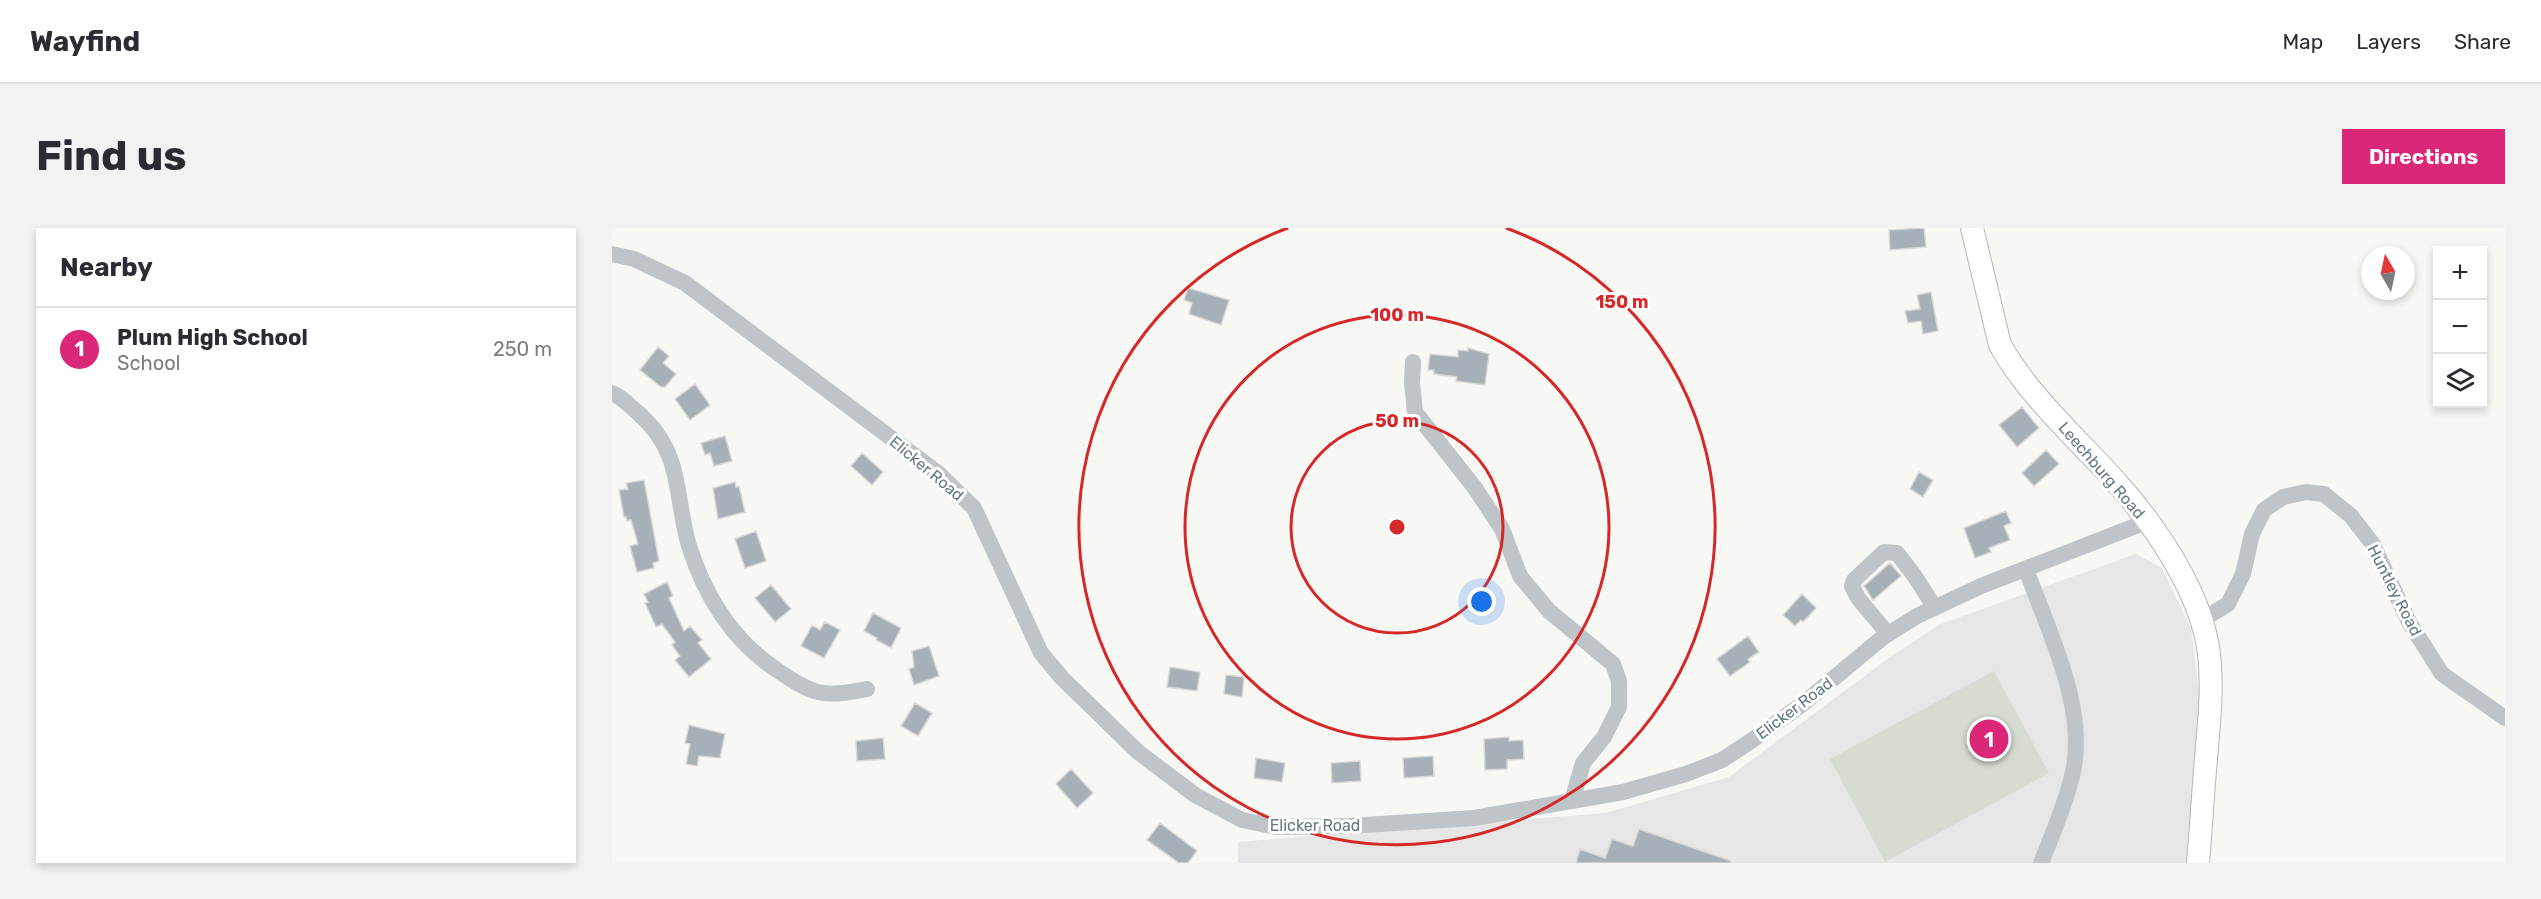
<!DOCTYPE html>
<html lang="en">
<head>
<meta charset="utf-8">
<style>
  :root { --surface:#fff; --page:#f2f2f3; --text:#2b2b33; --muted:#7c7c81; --line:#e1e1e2; --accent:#db2777 }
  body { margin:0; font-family:Rubik,sans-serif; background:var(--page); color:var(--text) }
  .controls { position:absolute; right:18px; top:18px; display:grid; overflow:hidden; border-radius:0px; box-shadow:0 3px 9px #0003 }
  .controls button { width:54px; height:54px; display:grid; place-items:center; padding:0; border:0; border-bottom:2px solid var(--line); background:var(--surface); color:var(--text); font:30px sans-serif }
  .compass { position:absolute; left:1749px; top:18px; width:54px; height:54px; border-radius:50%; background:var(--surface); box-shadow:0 3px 9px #0003; rotate:351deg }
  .you { position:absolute; left:870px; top:374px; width:21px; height:21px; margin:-15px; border:4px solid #fff; border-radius:50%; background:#1a73e8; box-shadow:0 0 0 9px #1a73e833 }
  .badge { display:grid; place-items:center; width:39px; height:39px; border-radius:50%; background:var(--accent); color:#fff; font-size:20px; font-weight:700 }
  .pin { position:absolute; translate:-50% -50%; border:3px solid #fff; box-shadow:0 2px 6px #0006 }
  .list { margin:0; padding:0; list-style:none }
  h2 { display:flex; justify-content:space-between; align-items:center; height:78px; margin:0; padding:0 24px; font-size:26px }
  h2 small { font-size:20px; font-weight:400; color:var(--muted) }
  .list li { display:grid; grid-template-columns:39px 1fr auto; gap:18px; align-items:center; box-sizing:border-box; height:84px; padding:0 24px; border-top:2px solid var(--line) }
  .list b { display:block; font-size:22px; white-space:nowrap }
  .list p { margin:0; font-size:20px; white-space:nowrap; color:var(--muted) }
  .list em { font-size:20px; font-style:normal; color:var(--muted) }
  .icon { flex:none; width:33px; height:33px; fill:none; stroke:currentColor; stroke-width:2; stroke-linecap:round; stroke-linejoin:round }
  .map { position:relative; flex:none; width:1893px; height:635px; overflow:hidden; border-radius:0px }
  header { display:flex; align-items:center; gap:36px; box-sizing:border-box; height:84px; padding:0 30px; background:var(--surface); border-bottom:2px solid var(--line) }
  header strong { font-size:28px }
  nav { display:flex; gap:33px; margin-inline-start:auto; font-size:21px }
  .intro { display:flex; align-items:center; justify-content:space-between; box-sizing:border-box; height:144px; padding:0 36px }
  h1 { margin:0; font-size:42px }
  .button { padding:15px 27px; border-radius:0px; background:var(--accent); color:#fff; font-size:21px; font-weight:700 }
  main { display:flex; gap:36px; padding:0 36px }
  aside { flex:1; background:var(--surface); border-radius:0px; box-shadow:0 3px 9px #0003 }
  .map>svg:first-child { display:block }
</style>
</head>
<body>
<header>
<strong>Wayfind</strong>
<nav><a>Map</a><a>Layers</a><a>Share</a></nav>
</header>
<div class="intro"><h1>Find us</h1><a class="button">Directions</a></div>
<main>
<aside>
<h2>Nearby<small></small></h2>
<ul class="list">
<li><span class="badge">1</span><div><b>Plum High School</b><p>School</p></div><em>250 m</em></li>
</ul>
</aside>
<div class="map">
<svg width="1893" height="635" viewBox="0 0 1893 635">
  <rect width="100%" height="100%" fill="#f7f7f4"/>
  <path fill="#e5e6e5" d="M 1524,326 L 1550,340 L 1579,401 L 1588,472 L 1577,635 L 626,635 L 626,614 L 994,585 L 1117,549 L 1281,427 L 1329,396 Z"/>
  <path fill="#d7dcd3" d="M 1382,443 L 1437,545 L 1273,634 L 1218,531 Z"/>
  <path fill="#a7b0b6" stroke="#d9d8d6" stroke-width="1.5" d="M 1312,0 L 1314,19 L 1278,22 L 1277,2 Z
    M 576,60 L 617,72 L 609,97 L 577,86 L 580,75 L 572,72 Z
    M 1319,64 L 1326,103 L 1311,106 L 1309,93 L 1296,95 L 1293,83 L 1308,81 L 1305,67 Z
    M 46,119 L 57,128 L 51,135 L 64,146 L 53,159 L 49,159 L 28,142 Z
    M 856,120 L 877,126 L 873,157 L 844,153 L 845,149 L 822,146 L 822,142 L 816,142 L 818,126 L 846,129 L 846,122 L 856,123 Z
    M 83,156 L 98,177 L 78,192 L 63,171 Z
    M 1410,179 L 1427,200 L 1405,219 L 1387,197 Z
    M 113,208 L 120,233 L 102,238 L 98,225 L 93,227 L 89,215 Z
    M 1434,222 L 1447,236 L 1422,258 L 1410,245 Z
    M 250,225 L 271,244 L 260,257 L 239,238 Z
    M 1307,244 L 1321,252 L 1311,269 L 1298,261 Z
    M 32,252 L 47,333 L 41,335 L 42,340 L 25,344 L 18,318 L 26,316 L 19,292 L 15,293 L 14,289 L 12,289 L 7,262 L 16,261 L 14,255 Z
    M 123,254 L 124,259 L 127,258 L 133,284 L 106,291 L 101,260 Z
    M 1394,283 L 1399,295 L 1392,298 L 1398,312 L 1377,320 L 1379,324 L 1363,330 L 1352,300 Z
    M 144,303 L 154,333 L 133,340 L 123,311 Z
    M 1278,335 L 1289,348 L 1261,372 L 1252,358 Z
    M 55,354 L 61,368 L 57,370 L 72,403 L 78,398 L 90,412 L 86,415 L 99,431 L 77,449 L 63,432 L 68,428 L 60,417 L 63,414 L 50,396 L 44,399 L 33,375 L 36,374 L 32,366 Z
    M 159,357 L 179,381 L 163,394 L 143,370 Z
    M 1190,366 L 1204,380 L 1191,394 L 1189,392 L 1183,398 L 1171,387 Z
    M 261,385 L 289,400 L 279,420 L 264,412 L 265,410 L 252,403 Z
    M 213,394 L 228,402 L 212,430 L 189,418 L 200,397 L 208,402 Z
    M 1136,408 L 1147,424 L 1136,431 L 1138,434 L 1118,448 L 1105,431 Z
    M 317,418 L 327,448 L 302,457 L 297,441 L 302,439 L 300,423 Z
    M 558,439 L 588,444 L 585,463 L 555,459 Z
    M 614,447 L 632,449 L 630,469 L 612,466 Z
    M 303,475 L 320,485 L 306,508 L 289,498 Z
    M 77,497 L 113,506 L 108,530 L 87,528 L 85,538 L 74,536 L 78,516 L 73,515 Z
    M 897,509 L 897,513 L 911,512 L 912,531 L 895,532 L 895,541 L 873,542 L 872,511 Z
    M 271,510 L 273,531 L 245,533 L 244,513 Z
    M 821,528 L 822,548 L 792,550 L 791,530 Z
    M 644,530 L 673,535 L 670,554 L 642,550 Z
    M 748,533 L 749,553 L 720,555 L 719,535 Z
    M 459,541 L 481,565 L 465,580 L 444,556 Z
    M 548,595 L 585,623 L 576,635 L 567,635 L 535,612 Z
    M 1027,601 L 1119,633 L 1118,635 L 964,635 L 968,621 L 993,630 L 1000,611 L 1021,618 Z"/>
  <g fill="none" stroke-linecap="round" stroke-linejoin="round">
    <g stroke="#b3b8bc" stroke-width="24">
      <path id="major" d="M 1360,0 L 1388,117 C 1418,170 1466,211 1506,256 C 1545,300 1590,366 1597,426 C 1601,461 1597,495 1594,531 C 1591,565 1589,600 1586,635"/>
    </g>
    <path stroke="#bfc4c8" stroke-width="16" d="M 0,26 L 22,31 L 73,55 L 327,246 L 362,280 L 429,425 L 450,450 L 526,524 L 583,567 L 630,592 L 664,599 L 737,598 L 862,590 L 1011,564 L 1074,546 L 1110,532 L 1139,513 L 1192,475 L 1270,410 L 1305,388 L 1369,358 L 1534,294
      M 801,134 L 800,155 L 803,184 L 863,260 L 890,301 L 908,348 L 937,383 L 1001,436 L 1007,453 L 1007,479 L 992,509 L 971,535 L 960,573
      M 0,165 C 10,169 17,177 25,184 C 72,224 62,267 77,318 C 93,368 121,413 165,442 C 201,467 212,470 255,461
      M 1414,341 C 1436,403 1477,482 1460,548 C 1453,578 1440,607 1429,635
      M 1590,392 L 1616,376 L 1631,346 L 1640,306 L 1652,282 L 1671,269 L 1694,264 L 1712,266 L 1739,288 L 1760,315 L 1797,394 L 1830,446 L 1893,490
      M 1276,406 L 1246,370 L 1240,358 L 1242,352 L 1272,324 L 1285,325 L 1302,347 L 1323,380"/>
    <use href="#major" stroke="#fff" stroke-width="22"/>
  </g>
  <g fill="none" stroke="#d62828" stroke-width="3">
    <circle cx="785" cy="299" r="106"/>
    <circle cx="785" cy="299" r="212"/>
    <path d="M894 0A318 318 0 1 1 676 0"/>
  </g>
  <g text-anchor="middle" stroke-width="6" stroke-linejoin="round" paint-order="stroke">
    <g font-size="16" fill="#657986" stroke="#fff">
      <text transform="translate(315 240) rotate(40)" y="6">Elicker Road</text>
      <text transform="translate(1490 242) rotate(49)" y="6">Leechburg Road</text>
      <text transform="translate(1783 362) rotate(63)" y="6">Huntley Road</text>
      <text transform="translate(1182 480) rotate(-37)" y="6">Elicker Road</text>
      <text x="703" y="603">Elicker Road</text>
    </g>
  </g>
  <circle cx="785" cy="299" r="9" fill="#d62828" stroke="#fff" stroke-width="3"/>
  <g font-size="18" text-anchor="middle" font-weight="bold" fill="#d62828" stroke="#fff" stroke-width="6" stroke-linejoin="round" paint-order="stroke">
    <text x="1010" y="80">150 m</text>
    <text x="785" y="93">100 m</text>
    <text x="785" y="199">50 m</text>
  </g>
</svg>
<div class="controls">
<button>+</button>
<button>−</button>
<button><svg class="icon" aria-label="layers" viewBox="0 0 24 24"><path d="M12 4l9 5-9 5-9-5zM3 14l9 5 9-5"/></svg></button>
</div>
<svg class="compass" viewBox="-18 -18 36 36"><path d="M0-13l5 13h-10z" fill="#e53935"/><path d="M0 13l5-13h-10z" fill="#7c7c81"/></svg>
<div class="you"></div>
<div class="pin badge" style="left:1377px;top:511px">1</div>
</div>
</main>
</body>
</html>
